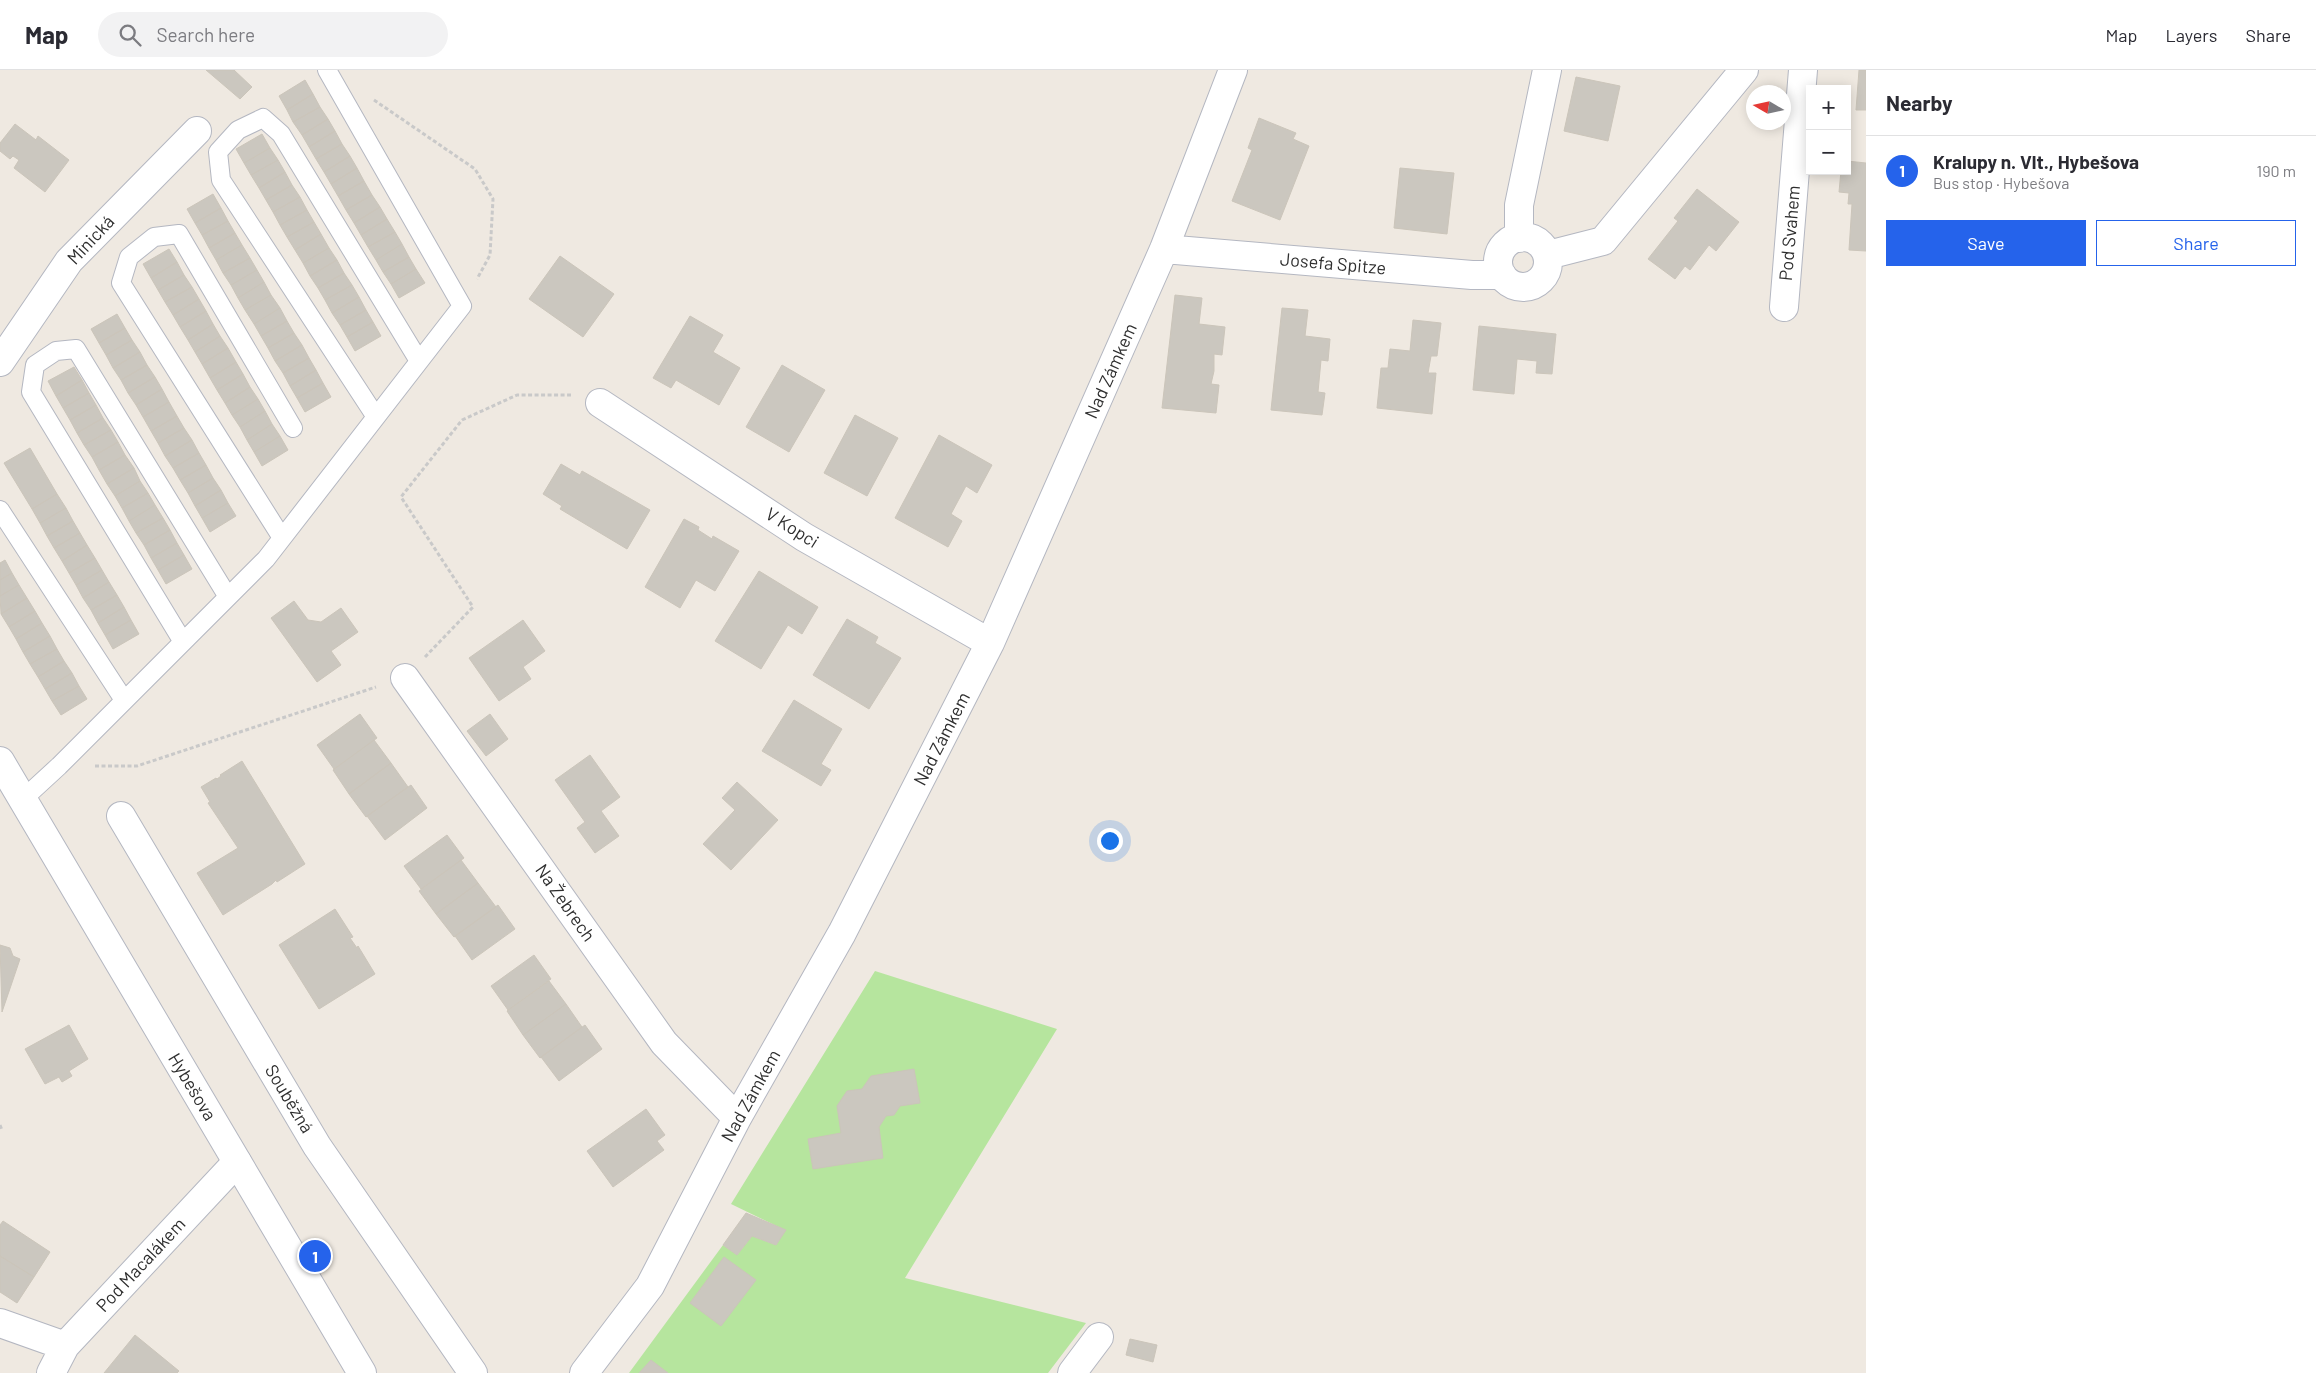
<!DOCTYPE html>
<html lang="en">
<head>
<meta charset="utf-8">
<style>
  :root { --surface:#fff; --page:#f2f2f3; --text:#2b2b33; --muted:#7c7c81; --line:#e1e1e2; --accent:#2563eb }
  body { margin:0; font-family:Barlow,sans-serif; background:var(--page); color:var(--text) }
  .controls { position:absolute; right:15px; top:15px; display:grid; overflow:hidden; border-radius:0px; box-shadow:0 2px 12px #0003 }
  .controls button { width:45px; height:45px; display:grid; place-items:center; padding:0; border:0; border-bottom:1px solid var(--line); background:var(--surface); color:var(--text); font:25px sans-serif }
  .compass { position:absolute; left:1746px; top:15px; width:45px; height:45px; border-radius:50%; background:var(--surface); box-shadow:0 2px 12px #0003; rotate:279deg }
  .you { position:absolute; left:1109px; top:770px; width:18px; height:18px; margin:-12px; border:4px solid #fff; border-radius:50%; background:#1a73e8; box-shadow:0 0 0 8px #1a73e833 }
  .badge { display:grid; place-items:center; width:32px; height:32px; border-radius:50%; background:var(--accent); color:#fff; font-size:16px; font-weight:700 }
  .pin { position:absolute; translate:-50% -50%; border:2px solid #fff; box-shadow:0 1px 5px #0006 }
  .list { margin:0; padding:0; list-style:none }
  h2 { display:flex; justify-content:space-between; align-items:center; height:65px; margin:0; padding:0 20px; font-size:21px }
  h2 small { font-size:16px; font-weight:400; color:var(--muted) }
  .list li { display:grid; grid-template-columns:32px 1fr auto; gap:15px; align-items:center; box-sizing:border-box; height:70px; padding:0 20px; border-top:1px solid var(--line) }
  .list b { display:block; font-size:19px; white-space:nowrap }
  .list p { margin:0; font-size:16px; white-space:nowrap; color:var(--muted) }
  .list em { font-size:16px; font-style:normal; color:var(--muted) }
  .actions { display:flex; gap:10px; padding:15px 20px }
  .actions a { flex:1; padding:11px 0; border:1px solid var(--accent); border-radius:0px; text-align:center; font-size:18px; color:var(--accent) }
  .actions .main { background:var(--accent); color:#fff }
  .icon { flex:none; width:28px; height:28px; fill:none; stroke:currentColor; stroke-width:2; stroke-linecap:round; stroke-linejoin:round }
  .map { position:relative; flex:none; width:1866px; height:1303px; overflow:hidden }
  header { display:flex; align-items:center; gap:30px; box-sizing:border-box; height:70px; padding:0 25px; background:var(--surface); border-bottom:1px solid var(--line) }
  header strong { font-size:24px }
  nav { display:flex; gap:28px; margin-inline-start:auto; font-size:18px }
  .search { width:350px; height:45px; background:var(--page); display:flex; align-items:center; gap:12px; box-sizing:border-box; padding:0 18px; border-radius:28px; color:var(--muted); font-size:19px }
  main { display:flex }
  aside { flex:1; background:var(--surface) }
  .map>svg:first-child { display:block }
</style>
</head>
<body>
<header>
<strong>Map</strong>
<div class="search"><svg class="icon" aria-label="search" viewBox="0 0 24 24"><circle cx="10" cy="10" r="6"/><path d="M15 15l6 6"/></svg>Search here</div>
<nav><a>Map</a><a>Layers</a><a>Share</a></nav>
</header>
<main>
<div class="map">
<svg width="1866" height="1303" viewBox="0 0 1866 1303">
  <rect width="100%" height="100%" fill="#efe9e1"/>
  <path fill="#b6e59e" d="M 875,901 L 1057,959 L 905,1208 L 1086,1253 L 1048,1303 L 629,1303 L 723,1175 L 737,1185 L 752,1166 L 776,1175 L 785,1160 L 731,1134 Z"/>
  <path fill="#cbc7bf" stroke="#cbc5ba" d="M 206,0 L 234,0 L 252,17 L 240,29 Z
    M 1859,0 L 1866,0 L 1866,40 L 1856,40 Z
    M 1576,7 L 1620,16 L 1608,71 L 1564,61 Z
    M 305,10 L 313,24 L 287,40 L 279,26 Z
    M 313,24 L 320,37 L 293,52 L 287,40 Z
    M 320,37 L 328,49 L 302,65 L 293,52 Z
    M 1259,48 L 1296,63 L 1293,69 L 1309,76 L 1280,150 L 1232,131 L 1252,80 L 1248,78 Z
    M 328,49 L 335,61 L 309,77 L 302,65 Z
    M 15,54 L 36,70 L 38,66 L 69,90 L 45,122 L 14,98 L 19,90 L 13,86 L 10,89 L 0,81 L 0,73 Z
    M 335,61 L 342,74 L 316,89 L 309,77 Z
    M 262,64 L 270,78 L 244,93 L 236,79 Z
    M 342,74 L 350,86 L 324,102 L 316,89 Z
    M 270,78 L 278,90 L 251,105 L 244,93 Z
    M 350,86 L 357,98 L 331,114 L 324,102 Z
    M 278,90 L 285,102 L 259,118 L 251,105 Z
    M 1847,91 L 1866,93 L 1866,181 L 1849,180 L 1852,134 L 1848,134 L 1849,123 L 1839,122 L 1841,101 L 1847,101 Z
    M 357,98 L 364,111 L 338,126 L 331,114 Z
    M 1400,98 L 1454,103 L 1447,164 L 1394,158 Z
    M 285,102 L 292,115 L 266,130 L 259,118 Z
    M 364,111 L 372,125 L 346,140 L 338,126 Z
    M 292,115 L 300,127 L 273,142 L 266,130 Z
    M 1697,119 L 1739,152 L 1716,181 L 1709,175 L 1690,200 L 1685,196 L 1675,209 L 1648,189 L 1678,151 L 1674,148 Z
    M 213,124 L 221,138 L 195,153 L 187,139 Z
    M 372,125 L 380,137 L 354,153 L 346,140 Z
    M 300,127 L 307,140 L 280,155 L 273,142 Z
    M 380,137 L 387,149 L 361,165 L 354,153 Z
    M 221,138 L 228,151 L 202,165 L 195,153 Z
    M 307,140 L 314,152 L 287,167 L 280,155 Z
    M 387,149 L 395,162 L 368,177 L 361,165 Z
    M 228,151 L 235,163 L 209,178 L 202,165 Z
    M 314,152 L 321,164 L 295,180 L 287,167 Z
    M 395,162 L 402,174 L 376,190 L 368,177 Z
    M 235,163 L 242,175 L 216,190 L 209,178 Z
    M 321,164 L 329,178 L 303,193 L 295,180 Z
    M 402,174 L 409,187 L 383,202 L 376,190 Z
    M 242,175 L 250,188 L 223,203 L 216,190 Z
    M 329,178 L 337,190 L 310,206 L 303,193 Z
    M 169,179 L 177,192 L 151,208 L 143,194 Z
    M 560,186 L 614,224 L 583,267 L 529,229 Z
    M 409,187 L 416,199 L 391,214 L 383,202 Z
    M 250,188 L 257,200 L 231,215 L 223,203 Z
    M 337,190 L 344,203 L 318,218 L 310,206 Z
    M 177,192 L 184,205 L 158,220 L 151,208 Z
    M 416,199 L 425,213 L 399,228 L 391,214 Z
    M 257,200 L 264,212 L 238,228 L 231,215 Z
    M 344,203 L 352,215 L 325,230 L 318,218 Z
    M 184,205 L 192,217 L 165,232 L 158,220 Z
    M 264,212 L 271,225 L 245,240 L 238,228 Z
    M 352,215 L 359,227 L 332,243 L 325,230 Z
    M 192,217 L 199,229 L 173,245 L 165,232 Z
    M 271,225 L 280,238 L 254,254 L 245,240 Z
    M 1175,225 L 1202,228 L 1199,254 L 1225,257 L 1222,285 L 1214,284 L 1214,301 L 1211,314 L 1219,315 L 1216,343 L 1162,338 Z
    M 359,227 L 366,240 L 340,255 L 332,243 Z
    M 199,229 L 206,241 L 180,257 L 173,245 Z
    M 280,238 L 287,251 L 261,266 L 254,254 Z
    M 1282,238 L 1308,240 L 1305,266 L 1330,269 L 1328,291 L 1321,290 L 1318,322 L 1325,323 L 1322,345 L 1271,340 Z
    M 366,240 L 373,252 L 347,267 L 340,255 Z
    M 206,241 L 213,254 L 188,270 L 180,257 Z
    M 117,244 L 125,258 L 99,273 L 91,259 Z
    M 690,246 L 723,265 L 713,282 L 740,298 L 719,335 L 676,310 L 671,318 L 653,308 Z
    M 1413,250 L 1441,253 L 1437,286 L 1431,286 L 1428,303 L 1436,303 L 1432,344 L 1377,338 L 1381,298 L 1388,298 L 1390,279 L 1410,281 Z
    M 287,251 L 294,263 L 268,278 L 261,266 Z
    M 373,252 L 381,266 L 355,281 L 347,267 Z
    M 213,254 L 220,266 L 195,282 L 188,270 Z
    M 1479,256 L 1556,264 L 1552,304 L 1536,303 L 1537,291 L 1517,289 L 1514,324 L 1473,320 Z
    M 125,258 L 132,270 L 106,285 L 99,273 Z
    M 294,263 L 302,275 L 275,291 L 268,278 Z
    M 220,266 L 228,278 L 202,294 L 195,282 Z
    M 132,270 L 140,282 L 113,298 L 106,285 Z
    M 302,275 L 309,288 L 283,303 L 275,291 Z
    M 228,278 L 236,292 L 210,308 L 202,294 Z
    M 140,282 L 147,295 L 121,310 L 113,298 Z
    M 309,288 L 316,300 L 290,316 L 283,303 Z
    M 236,292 L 243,304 L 217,320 L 210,308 Z
    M 147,295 L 155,307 L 128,323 L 121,310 Z
    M 782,295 L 825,320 L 789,382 L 746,357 Z
    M 74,297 L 82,310 L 56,326 L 48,311 Z
    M 316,300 L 323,313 L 297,328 L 290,316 Z
    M 243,304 L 250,317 L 225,333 L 217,320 Z
    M 155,307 L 162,319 L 136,335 L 128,323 Z
    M 82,310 L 89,323 L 63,338 L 56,326 Z
    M 323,313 L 331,327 L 305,342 L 297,328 Z
    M 250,317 L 258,329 L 232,345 L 225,333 Z
    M 162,319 L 169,332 L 143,347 L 136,335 Z
    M 89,323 L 96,335 L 70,350 L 63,338 Z
    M 258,329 L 265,341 L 240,357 L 232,345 Z
    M 169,332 L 177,346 L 151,361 L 143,347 Z
    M 96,335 L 103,348 L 77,363 L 70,350 Z
    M 265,341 L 272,354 L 247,370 L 240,357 Z
    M 855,345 L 898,368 L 867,426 L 824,403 Z
    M 177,346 L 184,358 L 158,373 L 151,361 Z
    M 103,348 L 111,360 L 84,375 L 77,363 Z
    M 272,354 L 280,366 L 254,382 L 247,370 Z
    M 184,358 L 192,370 L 165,386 L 158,373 Z
    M 111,360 L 118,372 L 92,387 L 84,375 Z
    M 939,365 L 992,395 L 977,423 L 966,416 L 951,444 L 962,451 L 948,477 L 895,448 Z
    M 280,366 L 288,380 L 262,396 L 254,382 Z
    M 192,370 L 199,383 L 173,398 L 165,386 Z
    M 118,372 L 125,385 L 99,400 L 92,387 Z
    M 30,378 L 57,424 L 32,439 L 4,393 Z
    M 199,383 L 206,395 L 180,410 L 173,398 Z
    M 125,385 L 134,398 L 107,414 L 99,400 Z
    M 561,394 L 580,405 L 582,401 L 650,440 L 627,479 L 560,439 L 562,436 L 543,424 Z
    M 206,395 L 213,408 L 188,423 L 180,410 Z
    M 134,398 L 140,411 L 115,426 L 107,414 Z
    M 213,408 L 221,420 L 195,436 L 188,423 Z
    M 140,411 L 148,423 L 122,438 L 115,426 Z
    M 221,420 L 228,433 L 202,448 L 195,436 Z
    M 148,423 L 155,435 L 129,451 L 122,438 Z
    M 57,424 L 66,438 L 40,453 L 32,439 Z
    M 228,433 L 236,446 L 210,462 L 202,448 Z
    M 155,435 L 163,448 L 136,463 L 129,451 Z
    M 66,438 L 73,451 L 47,466 L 40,453 Z
    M 163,448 L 170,460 L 144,475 L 136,463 Z
    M 684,449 L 699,457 L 698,460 L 712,469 L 713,466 L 739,481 L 715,521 L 696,510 L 680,538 L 645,517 Z
    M 73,451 L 80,463 L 54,478 L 47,466 Z
    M 170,460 L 177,473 L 151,488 L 144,475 Z
    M 80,463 L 87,475 L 62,491 L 54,478 Z
    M 177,473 L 184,485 L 158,500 L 151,488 Z
    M 87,475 L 95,488 L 69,503 L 62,491 Z
    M 184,485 L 192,499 L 166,514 L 158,500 Z
    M 95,488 L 102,500 L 76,515 L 69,503 Z
    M 5,490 L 12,503 L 0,510 L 0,493 Z
    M 102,500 L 109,512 L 83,528 L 76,515 Z
    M 759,501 L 818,537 L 802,564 L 788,555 L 761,599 L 715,571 Z
    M 12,503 L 19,515 L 0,526 L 0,510 Z
    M 109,512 L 117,525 L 91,540 L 83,528 Z
    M 19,515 L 27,528 L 1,544 L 0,526 Z
    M 117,525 L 124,537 L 98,553 L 91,540 Z
    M 27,528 L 35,541 L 9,557 L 1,544 Z
    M 294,531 L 308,550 L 321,552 L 341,538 L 358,562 L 331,581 L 341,595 L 317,612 L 271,548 Z
    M 124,537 L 131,550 L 105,565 L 98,553 Z
    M 35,541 L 42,553 L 16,569 L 9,557 Z
    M 847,549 L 878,567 L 875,573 L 901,588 L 869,639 L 813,605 Z
    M 131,550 L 139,564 L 113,579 L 105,565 Z
    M 523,550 L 545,581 L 523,597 L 531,609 L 499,631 L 469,588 Z
    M 42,553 L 50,566 L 23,582 L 16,569 Z
    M 50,566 L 57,579 L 30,594 L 23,582 Z
    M 57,579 L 64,591 L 38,607 L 30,594 Z
    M 64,591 L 72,603 L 45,619 L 38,607 Z
    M 72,603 L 79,616 L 52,631 L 45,619 Z
    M 79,616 L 87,629 L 61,645 L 52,631 Z
    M 794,630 L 842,659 L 821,694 L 831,700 L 821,716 L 762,681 Z
    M 360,644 L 377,668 L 334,699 L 317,675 Z
    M 490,644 L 508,669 L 486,686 L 467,661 Z
    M 374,670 L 391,693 L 349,724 L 333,700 Z
    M 590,685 L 620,727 L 601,741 L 619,766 L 595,783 L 577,758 L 585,752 L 555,710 Z
    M 242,691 L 305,794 L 277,812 L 276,810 L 272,814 L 223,845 L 197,803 L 238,778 L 208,733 L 210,732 L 201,717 L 216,708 L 217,709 L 221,706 L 220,705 Z
    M 391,693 L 408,717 L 366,747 L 349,724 Z
    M 737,712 L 778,750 L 731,800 L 703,774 L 735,740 L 722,728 Z
    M 411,715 L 427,738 L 385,770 L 367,746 Z
    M 447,765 L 464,788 L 421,819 L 404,796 Z
    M 461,790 L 478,813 L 436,844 L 419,821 Z
    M 478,813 L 496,837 L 454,867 L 436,844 Z
    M 498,835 L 515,859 L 472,890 L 455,866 Z
    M 335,839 L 353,867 L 350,868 L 357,878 L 358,876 L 375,904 L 319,939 L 279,875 Z
    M 0,875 L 10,878 L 13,886 L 20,889 L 2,942 Z
    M 534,885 L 551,909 L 508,940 L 491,916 Z
    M 549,911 L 566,934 L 523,965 L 507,941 Z
    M 566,934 L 582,957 L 540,988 L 523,965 Z
    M 69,955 L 88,989 L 69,1001 L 72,1006 L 62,1012 L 59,1007 L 45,1014 L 25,979 Z
    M 585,955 L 602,979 L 559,1011 L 541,987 Z
    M 914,999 L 920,1033 L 900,1036 L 894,1045 L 886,1046 L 879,1057 L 883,1088 L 813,1099 L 808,1069 L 841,1063 L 837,1036 L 847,1021 L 862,1019 L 871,1006 Z
    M 646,1039 L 665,1065 L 657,1071 L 664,1080 L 613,1117 L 587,1081 Z
    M 746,1143 L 786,1160 L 776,1175 L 752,1166 L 737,1185 L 723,1175 Z
    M 3,1151 L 50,1182 L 34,1207 L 0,1186 L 0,1155 Z
    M 0,1186 L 34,1207 L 17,1233 L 0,1222 Z
    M 724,1187 L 756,1210 L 721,1256 L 690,1233 Z
    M 135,1265 L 179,1301 L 177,1303 L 104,1303 Z
    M 1130,1269 L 1157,1275 L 1153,1292 L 1126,1285 Z
    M 651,1290 L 668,1303 L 639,1303 Z"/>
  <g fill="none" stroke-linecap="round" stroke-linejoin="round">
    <g stroke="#b4b7c1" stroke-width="20">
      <path id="service" d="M 376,347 L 221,110 L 218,82 L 238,60 L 263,48 L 281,64 L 419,291
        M 0,440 L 124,630
        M 282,468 L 121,213 L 129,187 L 154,167 L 179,164 L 293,358
        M 183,572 L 31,322 L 35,295 L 56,281 L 76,279 L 228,527
        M 22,730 L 59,696 L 266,489 L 462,236 L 327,0"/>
    </g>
    <g stroke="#b4b7c1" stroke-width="30">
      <path id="minor" d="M1498 192a25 25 0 1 1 50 0a25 25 0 1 1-50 0Z
        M 1519,168 L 1519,135 L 1547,0
        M 1164,179 L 1472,205 L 1502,205
        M 1548,185 L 1603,171 L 1744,0
        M 1784,237 L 1803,0
        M 0,292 L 69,191 L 197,61
        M 600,333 L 804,467 L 990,573
        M 405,608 L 664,973 L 737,1048
        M 121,746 L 317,1076 L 473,1303
        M 0,1253 L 65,1276
        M 51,1303 L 65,1276 L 237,1092
        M 584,1303 L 650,1216 L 737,1048 L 842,863 L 990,573 L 1164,179 L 1233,0
        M 1072,1303 L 1099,1267"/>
    </g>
    <g stroke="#b4b7c1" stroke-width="30">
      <path id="tertiary" d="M 0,691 L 362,1303"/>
    </g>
    <path stroke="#c9c9c9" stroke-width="3" stroke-dasharray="4 2.5" stroke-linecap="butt" d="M 374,30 L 475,99 L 493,129 L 490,185 L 477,209
      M 425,587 L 473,537 L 401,427 L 462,350 L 517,325 L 571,325
      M 95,696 L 137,696 L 376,617
      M 0,1055 L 2,1060"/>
    <use href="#service" stroke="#fff" stroke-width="18"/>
    <use href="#minor" stroke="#fff" stroke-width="28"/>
    <use href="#tertiary" stroke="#fff" stroke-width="28"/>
  </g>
  <g text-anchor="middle" stroke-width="4" stroke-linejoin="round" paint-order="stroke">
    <g font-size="18" fill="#2e2e2e" stroke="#fff">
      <text transform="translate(1790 163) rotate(-85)" y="6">Pod Svahem</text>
      <text transform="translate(91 170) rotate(-47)" y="6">Minická</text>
      <text transform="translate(1333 194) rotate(5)" y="6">Josefa Spitze</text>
      <text transform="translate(1111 301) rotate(-66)" y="6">Nad Zámkem</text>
      <text transform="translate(792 458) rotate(32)" y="6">V Kopci</text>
      <text transform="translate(942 669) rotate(-63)" y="6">Nad Zámkem</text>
      <text transform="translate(565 833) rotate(55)" y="6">Na Žebrech</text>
      <text transform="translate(192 1017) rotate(59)" y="6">Hybešova</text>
      <text transform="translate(751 1026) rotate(-61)" y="6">Nad Zámkem</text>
      <text transform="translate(289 1029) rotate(59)" y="6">Souběžná</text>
      <text transform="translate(141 1195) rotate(-47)" y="6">Pod Macalákem</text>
    </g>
  </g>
</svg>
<div class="controls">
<button>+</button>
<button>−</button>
</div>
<svg class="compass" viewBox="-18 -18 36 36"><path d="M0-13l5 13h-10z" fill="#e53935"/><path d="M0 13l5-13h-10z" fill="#7c7c81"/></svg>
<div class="you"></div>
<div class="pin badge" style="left:315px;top:1186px">1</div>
</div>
<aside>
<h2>Nearby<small></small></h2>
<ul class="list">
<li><span class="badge">1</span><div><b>Kralupy n. Vlt., Hybešova</b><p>Bus stop · Hybešova</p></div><em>190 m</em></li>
</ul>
<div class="actions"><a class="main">Save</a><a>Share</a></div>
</aside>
</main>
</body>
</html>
